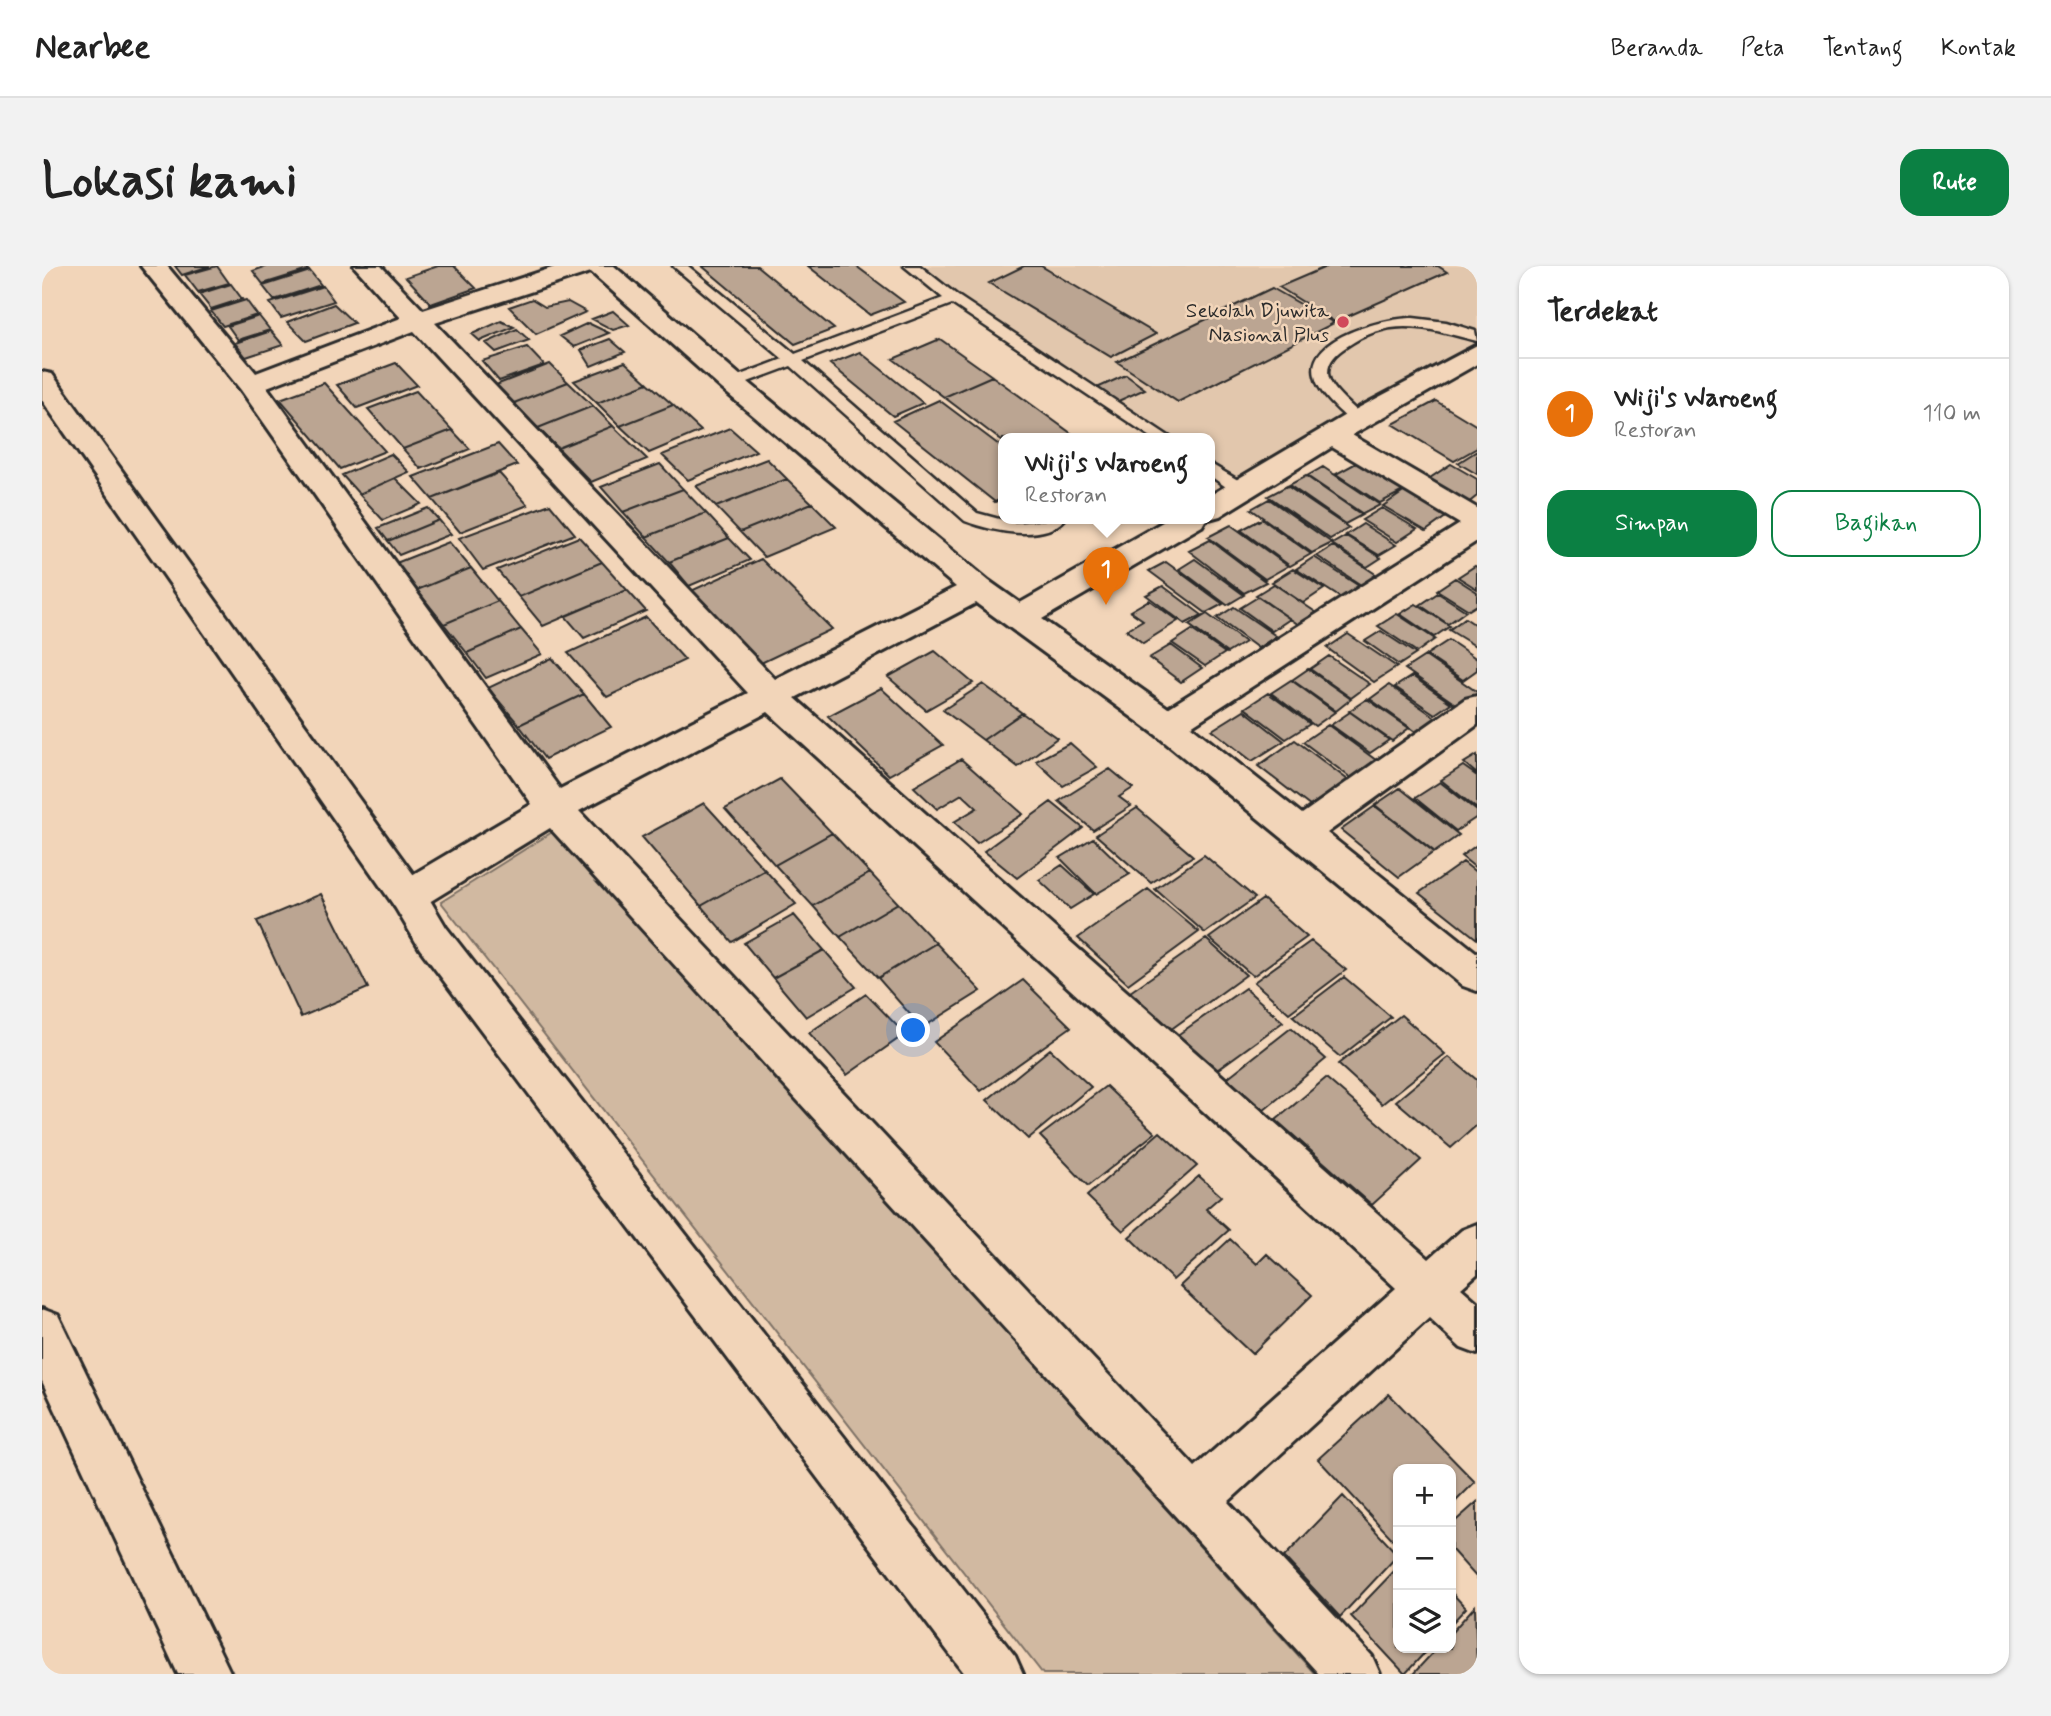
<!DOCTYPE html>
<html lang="id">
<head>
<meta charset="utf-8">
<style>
  :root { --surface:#fff; --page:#f2f2f2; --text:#222; --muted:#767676; --line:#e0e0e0; --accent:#0b8043 }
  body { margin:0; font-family:Mynerve,sans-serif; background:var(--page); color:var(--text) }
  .controls { position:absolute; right:21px; bottom:21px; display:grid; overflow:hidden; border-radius:14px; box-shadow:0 2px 5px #0004 }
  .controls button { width:63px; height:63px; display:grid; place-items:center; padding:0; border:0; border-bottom:2px solid var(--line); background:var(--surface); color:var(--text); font:35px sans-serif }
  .you { position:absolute; left:872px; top:765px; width:24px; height:24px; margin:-18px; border:5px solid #fff; border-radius:50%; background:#1a73e8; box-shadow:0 0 0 10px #1a73e833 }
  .badge { display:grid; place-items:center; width:46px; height:46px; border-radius:50%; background:var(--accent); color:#fff; font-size:23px; font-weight:700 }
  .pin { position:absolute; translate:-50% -58px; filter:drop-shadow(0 2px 4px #0008) }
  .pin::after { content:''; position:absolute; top:37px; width:24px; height:21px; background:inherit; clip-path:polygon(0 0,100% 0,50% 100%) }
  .popup { position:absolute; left:956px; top:167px; width:217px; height:91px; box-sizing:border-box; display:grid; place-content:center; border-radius:14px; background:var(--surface); filter:drop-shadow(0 2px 5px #0005); font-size:23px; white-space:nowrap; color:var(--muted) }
  .popup b { font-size:26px; color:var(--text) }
  .popup::after { content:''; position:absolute; left:50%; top:100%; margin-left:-14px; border:14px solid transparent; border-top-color:var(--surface) }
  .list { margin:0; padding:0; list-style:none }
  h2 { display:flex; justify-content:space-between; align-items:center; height:91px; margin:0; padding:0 28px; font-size:30px }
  h2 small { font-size:23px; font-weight:400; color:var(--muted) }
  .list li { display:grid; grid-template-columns:46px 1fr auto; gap:21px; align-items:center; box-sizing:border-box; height:112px; padding:0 28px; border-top:2px solid var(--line) }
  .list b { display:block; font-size:26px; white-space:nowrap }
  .list p { margin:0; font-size:23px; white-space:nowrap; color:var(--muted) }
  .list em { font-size:23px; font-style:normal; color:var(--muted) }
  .actions { display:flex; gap:14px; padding:21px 28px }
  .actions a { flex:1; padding:16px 0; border:2px solid var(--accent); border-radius:21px; text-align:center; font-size:24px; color:var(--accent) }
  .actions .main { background:var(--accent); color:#fff }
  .icon { flex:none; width:38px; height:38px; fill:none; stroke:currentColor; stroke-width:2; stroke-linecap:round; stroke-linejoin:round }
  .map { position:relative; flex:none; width:1435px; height:1408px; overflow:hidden; border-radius:21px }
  header { display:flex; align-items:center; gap:42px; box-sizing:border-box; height:98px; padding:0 35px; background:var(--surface); border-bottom:2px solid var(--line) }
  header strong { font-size:33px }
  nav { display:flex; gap:38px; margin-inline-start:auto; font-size:24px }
  .intro { display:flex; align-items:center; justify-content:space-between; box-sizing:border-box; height:168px; padding:0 42px }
  h1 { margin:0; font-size:49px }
  .button { padding:18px 32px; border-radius:21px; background:var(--accent); color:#fff; font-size:24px; font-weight:700 }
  main { display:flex; gap:42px; padding:0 42px }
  aside { flex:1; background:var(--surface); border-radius:21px; box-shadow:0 2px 5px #0004 }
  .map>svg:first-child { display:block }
</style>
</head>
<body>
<header>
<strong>Nearbee</strong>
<nav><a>Beranda</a><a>Peta</a><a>Tentang</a><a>Kontak</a></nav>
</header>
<div class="intro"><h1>Lokasi kami</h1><a class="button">Rute</a></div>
<main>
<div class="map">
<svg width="1435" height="1408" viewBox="0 0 1435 1408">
  <rect width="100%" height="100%" fill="#f2d5b9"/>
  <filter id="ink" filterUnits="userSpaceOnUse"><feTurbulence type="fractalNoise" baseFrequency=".0143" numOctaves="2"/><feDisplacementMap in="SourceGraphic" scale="14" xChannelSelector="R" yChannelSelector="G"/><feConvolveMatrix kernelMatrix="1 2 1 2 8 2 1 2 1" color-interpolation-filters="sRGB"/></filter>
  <g filter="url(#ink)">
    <path fill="#e2c7ad" d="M 869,0 L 1435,0 L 1435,88 L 1200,224 L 1167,202 L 1167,173 L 1124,173 Z"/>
    <path fill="#d1b9a1" stroke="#7e7266" stroke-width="2" d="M 512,565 L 1273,1408 L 1001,1408 L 399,636 Z"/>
    <path fill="#bba592" stroke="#2b2b2b" stroke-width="2" d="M 133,0 L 168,0 L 140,9 Z
      M 175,0 L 187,17 L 156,26 L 143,9 Z
      M 225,0 L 262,0 L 266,4 L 221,18 L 211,5 Z
      M 396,0 L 412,0 L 434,22 L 389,38 L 364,11 Z
      M 660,0 L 715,0 L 792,63 L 753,78 Z
      M 766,0 L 814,0 L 862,36 L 828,49 Z
      M 982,0 L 999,0 L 1114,68 L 1069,91 L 947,17 Z
      M 1286,0 L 1396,0 L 1405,6 L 1293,56 L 1237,21 Z
      M 268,5 L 279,19 L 232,34 L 221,20 Z
      M 189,18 L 200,33 L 169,43 L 157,28 Z
      M 281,20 L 292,35 L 239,52 L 228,37 Z
      M 1230,22 L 1292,57 L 1136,136 L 1075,96 Z
      M 490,33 L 503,41 L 526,36 L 544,46 L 494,68 L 467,41 Z
      M 204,34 L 215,49 L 181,60 L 169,45 Z
      M 292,38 L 312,57 L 264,75 L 245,56 Z
      M 571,45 L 587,59 L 571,64 L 550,53 Z
      M 217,50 L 228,64 L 196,74 L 186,60 Z
      M 459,55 L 472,61 L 438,75 L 430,68 Z
      M 546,57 L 567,67 L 532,81 L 518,70 Z
      M 475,63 L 487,74 L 454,86 L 444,77 Z
      M 229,65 L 241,79 L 204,91 L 193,77 Z
      M 568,73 L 583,86 L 549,100 L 539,84 Z
      M 898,73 L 950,110 L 902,131 L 851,93 Z
      M 485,81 L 502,99 L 457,115 L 440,95 Z
      M 818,86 L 881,137 L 851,150 L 788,98 Z
      M 583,96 L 606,117 L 555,137 L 532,115 Z
      M 354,97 L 375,119 L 315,142 L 295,119 Z
      M 508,98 L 526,116 L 472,137 L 454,119 Z
      M 1084,109 L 1103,123 L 1074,136 L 1055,122 Z
      M 950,110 L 1037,173 L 961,173 L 961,176 L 902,131 Z
      M 526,116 L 551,140 L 496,162 L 472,137 Z
      M 282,117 L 343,185 L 298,203 L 238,133 Z
      M 606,117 L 631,139 L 578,160 L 555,137 Z
      M 374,125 L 410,164 L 361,183 L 326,143 Z
      M 897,134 L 961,182 L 961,232 L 953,236 L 851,155 Z
      M 1394,135 L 1435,160 L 1435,182 L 1412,195 L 1351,158 Z
      M 631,139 L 659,165 L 607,187 L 578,160 Z
      M 551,140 L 571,160 L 516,182 L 496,162 Z
      M 571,160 L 605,193 L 549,216 L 516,182 Z
      M 688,162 L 714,185 L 646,214 L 620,189 Z
      M 410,164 L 428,183 L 379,203 L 361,183 Z
      M 456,178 L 475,199 L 390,233 L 371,211 Z
      M 1435,185 L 1435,208 L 1416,197 Z
      M 349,188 L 367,206 L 317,228 L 300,209 Z
      M 725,193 L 745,213 L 674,241 L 654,220 Z
      M 1318,195 L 1363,224 L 1338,237 L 1294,208 Z
      M 618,198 L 641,223 L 581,246 L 559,221 Z
      M 1409,198 L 1435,213 L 1435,230 L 1425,238 L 1385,214 Z
      M 1281,201 L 1338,239 L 1321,248 L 1265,210 Z
      M 457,207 L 486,239 L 418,266 L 390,233 Z
      M 1264,210 L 1320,249 L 1303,258 L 1247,219 Z
      M 353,212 L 379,238 L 341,254 L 317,228 Z
      M 745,213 L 770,237 L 698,266 L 674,241 Z
      M 1245,220 L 1307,262 L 1288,273 L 1226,230 Z
      M 641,223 L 664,247 L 604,271 L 581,246 Z
      M 1363,225 L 1405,250 L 1384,265 L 1341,240 Z
      M 1227,233 L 1290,277 L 1270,287 L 1209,243 Z
      M 770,237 L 794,261 L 722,291 L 698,266 Z
      M 508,238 L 533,268 L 441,304 L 417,272 Z
      M 386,242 L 397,254 L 346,275 L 336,262 Z
      M 1340,242 L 1375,263 L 1355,276 L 1320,254 Z
      M 664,247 L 687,272 L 627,296 L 604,271 Z
      M 1220,253 L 1269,288 L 1248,300 L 1199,264 Z
      M 397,254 L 409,268 L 357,289 L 346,275 Z
      M 1321,258 L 1354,279 L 1337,289 L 1304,269 Z
      M 1189,259 L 1246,300 L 1223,313 L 1166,271 Z
      M 1304,270 L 1339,292 L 1325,301 L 1290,278 Z
      M 537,271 L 560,296 L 477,331 L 455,304 Z
      M 687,272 L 708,294 L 647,320 L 627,296 Z
      M 1168,274 L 1224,316 L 1202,327 L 1147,285 Z
      M 407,276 L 429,302 L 375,324 L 354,297 Z
      M 1291,280 L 1335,309 L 1319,319 L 1275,290 Z
      M 1272,291 L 1317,320 L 1299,332 L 1254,303 Z
      M 719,293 L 790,363 L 719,397 L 649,325 Z
      M 1153,293 L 1202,329 L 1185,339 L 1137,303 Z
      M 560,296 L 585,324 L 501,360 L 477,331 Z
      M 1124,296 L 1181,338 L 1164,347 L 1107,305 Z
      M 1433,300 L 1435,301 L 1435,323 L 1416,311 Z
      M 429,302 L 456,335 L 402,358 L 375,324 Z
      M 1251,303 L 1282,323 L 1261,337 L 1230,316 Z
      M 1413,312 L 1435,326 L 1435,339 L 1427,344 L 1395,324 Z
      M 1232,318 L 1278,349 L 1260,361 L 1214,329 Z
      M 1121,320 L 1160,349 L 1143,358 L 1104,329 Z
      M 585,324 L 604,345 L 542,372 L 523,350 Z
      M 1396,327 L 1424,345 L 1406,358 L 1378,339 Z
      M 1216,331 L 1248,353 L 1230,365 L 1198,342 Z
      M 1107,334 L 1136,355 L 1101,377 L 1084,364 L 1101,354 L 1088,345 Z
      M 456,335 L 479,363 L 425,387 L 402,358 Z
      M 1374,338 L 1408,360 L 1392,371 L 1358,348 Z
      M 1192,341 L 1234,370 L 1216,382 L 1175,352 Z
      M 1165,348 L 1203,376 L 1185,387 L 1147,359 Z
      M 1355,348 L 1393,373 L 1375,386 L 1336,360 Z
      M 604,351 L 643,394 L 565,431 L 526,387 Z
      M 1423,352 L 1435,360 L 1435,381 L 1407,364 Z
      M 479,363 L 500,388 L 444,412 L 425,387 Z
      M 1150,364 L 1183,387 L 1163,400 L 1130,377 Z
      M 1339,365 L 1374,388 L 1357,399 L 1323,375 Z
      M 1306,368 L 1355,401 L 1332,416 L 1285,382 Z
      M 1407,374 L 1435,393 L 1435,404 L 1421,414 L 1384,389 Z
      M 1129,379 L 1160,402 L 1139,416 L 1107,392 Z
      M 893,385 L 931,417 L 884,444 L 846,411 Z
      M 1287,390 L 1328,418 L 1309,432 L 1268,403 Z
      M 1383,390 L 1435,426 L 1435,436 L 1422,444 L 1363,403 Z
      M 510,392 L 542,428 L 477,459 L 446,422 Z
      M 1266,403 L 1309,433 L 1294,445 L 1250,414 Z
      M 1370,410 L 1409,437 L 1393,448 L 1353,421 Z
      M 1249,414 L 1293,446 L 1273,460 L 1229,427 Z
      M 941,418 L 980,447 L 941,474 L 901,444 Z
      M 1347,419 L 1400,456 L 1380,470 L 1328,433 Z
      M 839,422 L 901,479 L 847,509 L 786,450 Z
      M 1226,427 L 1268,458 L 1244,473 L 1203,442 Z
      M 542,428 L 569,461 L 503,493 L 477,459 Z
      M 1325,433 L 1367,462 L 1350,475 L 1307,445 Z
      M 1202,444 L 1242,475 L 1210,495 L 1170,464 Z
      M 1308,446 L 1347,474 L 1328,487 L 1289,459 Z
      M 980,447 L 1015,472 L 976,501 L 941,474 Z
      M 1286,459 L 1338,497 L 1313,515 L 1261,476 Z
      M 1253,474 L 1310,517 L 1273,544 L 1216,500 Z
      M 1028,477 L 1055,501 L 1021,520 L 994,495 Z
      M 1435,489 L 1435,508 L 1422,497 Z
      M 919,493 L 981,548 L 935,577 L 912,556 L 935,542 L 920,528 L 895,543 L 872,521 Z
      M 1421,500 L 1435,510 L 1435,543 L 1399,514 Z
      M 1068,503 L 1091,522 L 1077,531 L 1089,540 L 1051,564 L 1017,535 Z
      M 738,513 L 790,567 L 733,599 L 683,543 Z
      M 1398,516 L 1435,545 L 1435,551 L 1414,565 L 1373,532 Z
      M 1358,522 L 1417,569 L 1393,586 L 1333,539 Z
      M 1009,536 L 1041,562 L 975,612 L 942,585 Z
      M 662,537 L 723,604 L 659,640 L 600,571 Z
      M 1333,540 L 1392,586 L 1357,611 L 1299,564 Z
      M 1095,542 L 1151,590 L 1109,617 L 1054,569 Z
      M 790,567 L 828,607 L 771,640 L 733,599 Z
      M 1051,572 L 1088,608 L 1054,628 L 1018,592 Z
      M 1435,579 L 1435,603 L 1419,590 Z
      M 1162,589 L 1213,632 L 1163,667 L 1113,623 Z
      M 1421,596 L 1435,607 L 1435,673 L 1377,627 Z
      M 1020,599 L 1052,628 L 1028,643 L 997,614 Z
      M 723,604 L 754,638 L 690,676 L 659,640 Z
      M 828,607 L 856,637 L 798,671 L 771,640 Z
      M 1106,623 L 1157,666 L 1086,718 L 1036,672 Z
      M 279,628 L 326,722 L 259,751 L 215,655 Z
      M 1221,633 L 1265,671 L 1211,710 L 1167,672 Z
      M 856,637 L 894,677 L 836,712 L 798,671 Z
      M 752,649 L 782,684 L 731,712 L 702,677 Z
      M 1164,673 L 1204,709 L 1128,764 L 1088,726 Z
      M 1269,675 L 1304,704 L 1247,747 L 1212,716 Z
      M 894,677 L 939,725 L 880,762 L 836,712 Z
      M 782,684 L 814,721 L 764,751 L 731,712 Z
      M 1302,711 L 1349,751 L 1298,791 L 1251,750 Z
      M 981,714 L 1029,761 L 939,825 L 892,776 Z
      M 1203,722 L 1241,756 L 1172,806 L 1134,770 Z
      M 824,728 L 863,768 L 805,809 L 767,767 Z
      M 1359,749 L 1403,788 L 1340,838 L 1296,798 Z
      M 1249,762 L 1284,793 L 1221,845 L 1185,812 Z
      M 1008,783 L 1049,821 L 986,873 L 945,834 Z
      M 1407,791 L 1435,814 L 1435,859 L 1409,882 L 1354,835 Z
      M 1284,812 L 1379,894 L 1330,939 L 1234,854 Z
      M 1064,820 L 1113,867 L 1046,920 L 998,870 Z
      M 1118,866 L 1155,900 L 1081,965 L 1045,930 Z
      M 1157,910 L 1179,930 L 1164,943 L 1187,964 L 1131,1014 L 1087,971 Z
      M 1188,973 L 1215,998 L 1225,988 L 1270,1029 L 1210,1088 L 1138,1020 Z
      M 1347,1128 L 1433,1216 L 1409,1240 L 1409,1203 L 1356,1203 L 1356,1279 L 1276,1193 Z
      M 1301,1230 L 1356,1289 L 1298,1351 L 1242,1291 Z
      M 1435,1236 L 1435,1312 L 1409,1283 L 1409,1259 Z
      M 1356,1301 L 1356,1382 L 1387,1382 L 1363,1408 L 1309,1350 Z
      M 1409,1326 L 1424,1342 L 1409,1358 Z
      M 1433,1340 L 1435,1408 L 1371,1408 L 1395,1382 L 1409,1382 L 1409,1367 Z"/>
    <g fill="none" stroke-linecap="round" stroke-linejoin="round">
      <g stroke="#2b2b2b" stroke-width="5">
        <path id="service" d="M 631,0 L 646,0 L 753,88 L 901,32 L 862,0 L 878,0 L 916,30 L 1131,173 L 1112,173 L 910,38 L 761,95 L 935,247 L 972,257 L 1023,253 C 1002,277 949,265 923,255 L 749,100 L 695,120 L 685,120 L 685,114 L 741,93 Z
          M 1371,52 L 1404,56 L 1433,65 L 1435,75 C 1386,63 1351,48 1304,81 C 1295,87 1286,94 1286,107 C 1287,125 1313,140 1323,154 L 1320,157 L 1310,157 C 1297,144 1277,129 1273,110 C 1263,71 1344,52 1371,52 Z
          M 1167,197 L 1206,220 L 1206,228 L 1194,228 L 1167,209 Z"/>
      </g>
      <g stroke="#2b2b2b" stroke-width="6">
        <path id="minor" d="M 99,0 L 125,0 L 214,107 L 359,52 L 312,0 L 339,0 L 381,44 L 516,0 L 572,0 L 700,111 L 947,315 L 978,337 L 1126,253 L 1164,253 L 1160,260 L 1000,353 L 1126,442 L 1418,258 L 1290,181 L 1178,250 L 1167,253 L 1167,230 L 1305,148 L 1435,79 L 1435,98 L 1310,169 L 1435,242 L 1435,275 L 1149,460 L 1260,548 L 1423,433 L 1435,430 L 1435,459 L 1285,567 L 1435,687 L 1435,725 L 1421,720 L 1113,468 L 934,337 L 753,432 L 1387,993 L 1420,964 L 1435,958 L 1435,1008 L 1419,1022 L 1435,1036 L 1435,1088 L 1419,1082 L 1387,1052 L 1186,1236 L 1330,1390 L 1338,1408 L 1277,1408 L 508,562 L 379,641 L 366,645 L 353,641 L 347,630 L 353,619 L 490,538 L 199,124 ZM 549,6 L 680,123 L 914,321 L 733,413 L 393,57 ZM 372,65 L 706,427 L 518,523 L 225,121 ZM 726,446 L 1354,1022 L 1153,1201 L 537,545 Z"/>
      </g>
      <g stroke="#2b2b2b" stroke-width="6">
        <path id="tertiary" d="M 0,106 L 10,108 L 379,619 L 404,661 L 973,1390 L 981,1408 L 923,1408 L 378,683 L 353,641 L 0,134 Z"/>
      </g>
      <g stroke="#2b2b2b" stroke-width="6">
        <path id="trunk" d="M 0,1043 L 16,1049 L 189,1408 L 136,1408 L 0,1115 Z"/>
      </g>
      <use href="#service" fill="#f2d5b9" fill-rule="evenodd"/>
      <use href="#minor" fill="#f2d5b9" fill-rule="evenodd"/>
      <use href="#tertiary" fill="#f2d5b9" fill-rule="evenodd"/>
      <use href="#trunk" fill="#f2d5b9" fill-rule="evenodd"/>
    </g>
  </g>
  <circle fill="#d1495b" stroke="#f2d5b9" stroke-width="2.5" cx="1301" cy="56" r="7"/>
  <g text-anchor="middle" stroke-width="5" stroke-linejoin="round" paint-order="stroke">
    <g font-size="21" fill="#2b2b2b" stroke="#f2d5b9" text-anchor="end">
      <text x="1287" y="51">Sekolah Djuwita<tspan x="1287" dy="24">Nasional Plus</tspan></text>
    </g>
  </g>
</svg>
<div class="controls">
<button>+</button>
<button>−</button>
<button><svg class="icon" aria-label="layers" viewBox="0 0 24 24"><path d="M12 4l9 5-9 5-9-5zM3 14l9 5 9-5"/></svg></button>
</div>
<div class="you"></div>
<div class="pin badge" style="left:1064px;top:339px;background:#e8710a">1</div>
<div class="popup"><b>Wiji's Waroeng</b>Restoran</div>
</div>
<aside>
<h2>Terdekat<small></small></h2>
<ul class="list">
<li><span class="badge" style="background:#e8710a">1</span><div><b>Wiji's Waroeng</b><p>Restoran</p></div><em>110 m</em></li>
</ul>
<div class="actions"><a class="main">Simpan</a><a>Bagikan</a></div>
</aside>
</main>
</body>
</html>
